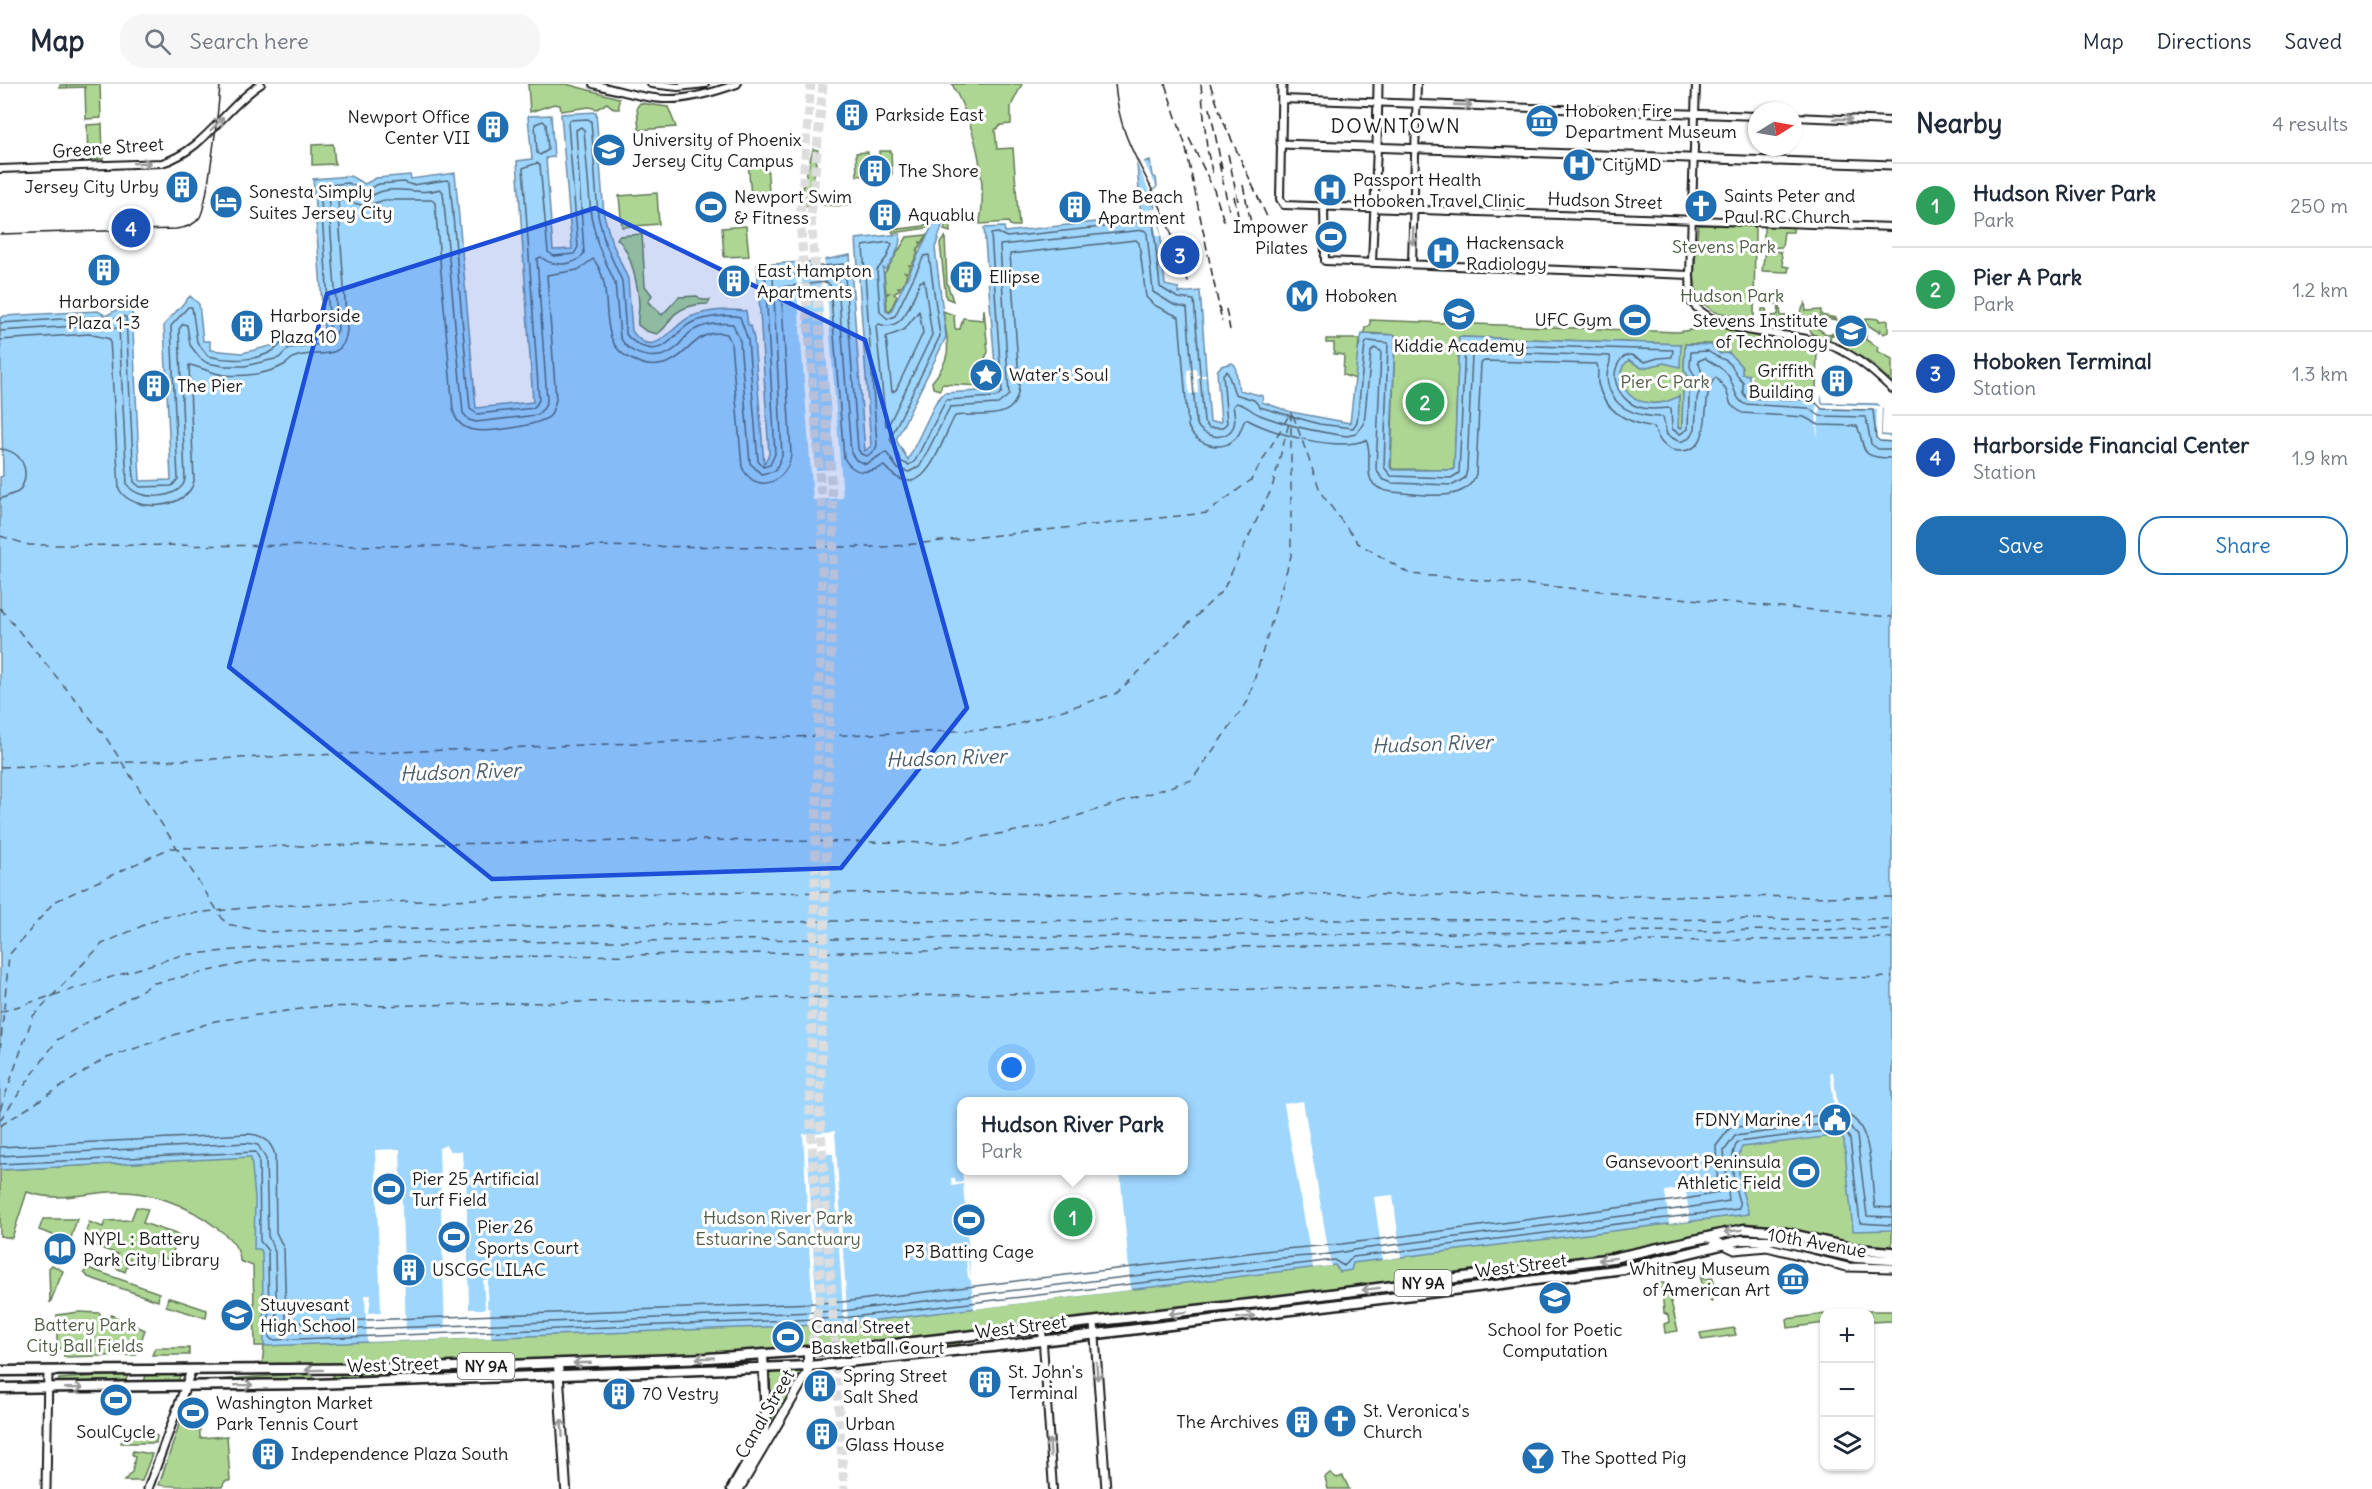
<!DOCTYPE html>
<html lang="en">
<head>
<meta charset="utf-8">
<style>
  :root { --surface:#fff; --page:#f6f6f7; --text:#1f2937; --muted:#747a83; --line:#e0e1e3; --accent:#1f6fb2 }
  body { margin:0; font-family:Delius,sans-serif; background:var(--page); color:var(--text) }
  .controls { position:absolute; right:18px; bottom:18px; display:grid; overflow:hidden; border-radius:12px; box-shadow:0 2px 4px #0004 }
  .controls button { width:54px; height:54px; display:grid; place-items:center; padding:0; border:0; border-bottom:2px solid var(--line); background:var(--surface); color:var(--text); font:30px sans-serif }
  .compass { position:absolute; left:1748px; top:18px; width:54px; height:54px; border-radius:50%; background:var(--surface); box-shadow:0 2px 4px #0004; rotate:79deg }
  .you { position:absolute; left:1012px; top:984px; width:21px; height:21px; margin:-15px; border:4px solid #fff; border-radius:50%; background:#1a73e8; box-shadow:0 0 0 9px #1a73e833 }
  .badge { display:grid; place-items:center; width:39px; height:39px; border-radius:50%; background:var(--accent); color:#fff; font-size:20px; font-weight:700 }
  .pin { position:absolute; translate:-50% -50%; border:3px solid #fff; box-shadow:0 2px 6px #0006 }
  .popup { position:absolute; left:957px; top:1013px; width:231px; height:78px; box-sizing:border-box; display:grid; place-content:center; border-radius:12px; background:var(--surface); filter:drop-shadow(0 2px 4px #0005); font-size:20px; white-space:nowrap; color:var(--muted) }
  .popup b { font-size:22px; color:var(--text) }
  .popup::after { content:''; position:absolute; left:50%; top:100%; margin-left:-12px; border:12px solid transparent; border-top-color:var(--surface) }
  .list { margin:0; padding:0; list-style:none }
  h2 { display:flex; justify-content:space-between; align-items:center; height:78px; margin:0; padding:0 24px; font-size:26px }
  h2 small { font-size:20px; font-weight:400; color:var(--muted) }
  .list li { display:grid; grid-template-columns:39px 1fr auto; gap:18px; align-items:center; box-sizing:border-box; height:84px; padding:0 24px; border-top:2px solid var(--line) }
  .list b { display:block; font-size:22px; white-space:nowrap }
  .list p { margin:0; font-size:20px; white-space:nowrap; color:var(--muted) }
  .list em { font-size:20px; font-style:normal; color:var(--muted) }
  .actions { display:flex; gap:12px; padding:18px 24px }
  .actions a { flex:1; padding:14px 0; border:2px solid var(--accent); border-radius:24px; text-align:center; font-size:21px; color:var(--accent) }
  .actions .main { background:var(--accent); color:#fff }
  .icon { flex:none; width:33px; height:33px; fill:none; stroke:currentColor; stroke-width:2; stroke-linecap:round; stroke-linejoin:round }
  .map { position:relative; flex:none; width:1892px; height:1405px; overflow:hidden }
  header { display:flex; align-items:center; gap:36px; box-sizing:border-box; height:84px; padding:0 30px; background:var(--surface); border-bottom:2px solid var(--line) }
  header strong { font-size:28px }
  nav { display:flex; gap:33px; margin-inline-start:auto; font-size:21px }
  .search { width:420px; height:54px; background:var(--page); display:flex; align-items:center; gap:15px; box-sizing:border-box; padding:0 21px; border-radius:24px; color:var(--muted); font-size:22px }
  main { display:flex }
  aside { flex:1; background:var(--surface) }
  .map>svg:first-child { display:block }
</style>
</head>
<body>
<header>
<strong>Map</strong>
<div class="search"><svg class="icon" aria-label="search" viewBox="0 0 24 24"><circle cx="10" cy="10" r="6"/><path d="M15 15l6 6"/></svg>Search here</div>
<nav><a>Map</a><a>Directions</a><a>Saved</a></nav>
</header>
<main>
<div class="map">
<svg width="1892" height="1405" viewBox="0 0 1892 1405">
  <rect width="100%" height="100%" fill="#fff"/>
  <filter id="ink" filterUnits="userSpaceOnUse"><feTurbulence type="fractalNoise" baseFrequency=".0167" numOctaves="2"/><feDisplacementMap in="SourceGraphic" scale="12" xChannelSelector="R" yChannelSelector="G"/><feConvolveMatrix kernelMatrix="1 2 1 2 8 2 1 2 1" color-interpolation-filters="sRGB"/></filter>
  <g filter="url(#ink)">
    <path fill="#add693" stroke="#647958" stroke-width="1.5" d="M 100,0 L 101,34 L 86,35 L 85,3 L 60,4 L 60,1 Z
      M 528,0 L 566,0 L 619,14 L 619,25 L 614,25 L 607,19 L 597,25 L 589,23 L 561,27 L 560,21 L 554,20 L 530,28 Z
      M 952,0 L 1022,0 L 1011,22 L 1011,40 L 1001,41 L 995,46 L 997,65 L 1013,64 L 1019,142 L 1011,142 L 1008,138 L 980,140 C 980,133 982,127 982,121 C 984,79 972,37 952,0 Z
      M 640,19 L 668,23 L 676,43 L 639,46 L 637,23 Z
      M 102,40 L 103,75 L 88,76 L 87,41 Z
      M 333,60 L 335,80 L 312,81 L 312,61 Z
      M 813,65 L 818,66 L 809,122 L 802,123 L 803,103 Z
      M 879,67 L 891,67 L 892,90 L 880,90 Z
      M 868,68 L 869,91 L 857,92 L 856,69 Z
      M 750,74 L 763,74 L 767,76 L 769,110 L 766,114 L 751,112 L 748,78 Z
      M 843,108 L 848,114 L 846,122 L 824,121 L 824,109 Z
      M 657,109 L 659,140 L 622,143 L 619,112 Z
      M 937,126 L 949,132 L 950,148 L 944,146 L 948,134 L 936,129 L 927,144 L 893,149 L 892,146 L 924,142 L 932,129 Z
      M 1698,141 L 1753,142 L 1755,145 L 1754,235 L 1715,228 L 1697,215 L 1694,191 Z
      M 746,142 L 749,172 L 724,173 L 722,144 Z
      M 1764,142 L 1793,143 L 1793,148 L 1784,148 L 1782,163 L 1764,164 Z
      M 642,150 L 645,202 L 652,211 L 648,218 L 662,231 L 679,213 L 697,212 L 702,216 L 710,216 L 708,220 C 696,220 682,223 673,232 C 667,239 666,245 657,250 L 646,247 L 638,241 C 637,234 639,228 639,222 C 639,207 631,165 617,155 L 619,152 Z
      M 927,151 L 922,159 L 920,158 L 921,161 L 916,167 L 918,168 L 912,181 L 909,181 L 911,183 L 908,188 L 905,188 L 907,190 L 902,203 L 898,203 L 900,205 L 894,210 L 897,212 L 890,227 L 887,226 L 886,211 L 889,209 L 886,209 L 884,190 L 907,153 Z
      M 945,153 L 947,199 L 953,217 L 946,214 L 940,159 Z
      M 1765,166 L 1781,168 L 1783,182 L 1789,183 L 1788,188 L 1762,187 Z
      M 1772,216 L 1779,216 L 1781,232 L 1799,231 L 1805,219 L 1806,227 L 1821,226 L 1821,231 L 1836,234 L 1837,236 L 1813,232 L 1815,243 L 1826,250 L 1836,249 L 1840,237 L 1842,237 L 1841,251 L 1831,251 L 1830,255 L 1812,250 L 1809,243 L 1785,235 L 1762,234 L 1762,225 L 1766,225 L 1767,233 L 1778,231 L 1779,220 L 1772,220 Z
      M 984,225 L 988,268 L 980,284 L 982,302 L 942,300 L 940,306 L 933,304 L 932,298 C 955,270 947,259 943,227 L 954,231 L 955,245 L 960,245 L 963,234 L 983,236 Z
      M 1868,234 L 1879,235 L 1879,237 L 1888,236 L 1888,248 L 1883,250 L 1880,245 L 1879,248 L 1866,240 L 1865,236 Z
      M 1706,235 L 1737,249 L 1810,263 L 1811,261 L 1817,264 L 1816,307 L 1749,305 L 1749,291 L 1742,290 L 1742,283 L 1729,269 L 1721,270 L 1711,260 L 1685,260 L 1684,286 L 1691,294 L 1683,308 L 1682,344 L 1678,344 L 1679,313 C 1655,325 1624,321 1620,291 L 1623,281 L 1629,276 L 1642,284 L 1664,279 L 1680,282 L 1680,260 L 1459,253 L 1454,386 L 1393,385 L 1391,383 L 1395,251 L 1365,249 L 1365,243 L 1370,242 L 1370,236 L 1678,248 L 1696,245 Z
      M 1846,235 L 1866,247 L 1866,256 L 1878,263 L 1877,267 L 1892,275 L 1892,299 L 1871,279 L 1840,260 L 1840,255 L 1842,260 L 1846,259 L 1844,250 Z
      M 1326,255 L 1359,255 L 1356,295 L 1343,291 L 1344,271 L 1334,270 L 1334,259 L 1326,259 Z
      M 1892,980 L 1892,1164 L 1855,1162 L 1829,1153 L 1777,1144 L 1745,1142 L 1713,1146 L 1641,1166 L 1445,1193 L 1075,1237 L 1048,1237 L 1036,1240 L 895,1258 L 692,1271 L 424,1281 L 262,1281 L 264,1262 L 255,1262 L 253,1182 L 240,1177 C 240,1163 228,1152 217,1144 C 187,1120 148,1106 110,1108 C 80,1110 56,1118 27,1108 L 12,1154 L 0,1152 L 0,1086 L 296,1070 L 962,1086 L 1184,1086 Z
      M 136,1123 L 148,1125 L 143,1139 L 179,1151 L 170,1176 L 157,1171 L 153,1183 L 130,1175 L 125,1188 L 114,1183 L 118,1170 L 83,1158 L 89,1138 L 103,1143 L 105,1137 L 131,1136 Z
      M 43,1135 L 77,1135 L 70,1157 L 39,1146 Z
      M 1631,1176 L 1632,1179 L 1490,1198 L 1489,1194 Z
      M 52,1181 L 63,1187 L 50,1219 L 49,1184 Z
      M 88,1184 L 159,1209 L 158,1217 L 88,1193 L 84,1188 Z
      M 1700,1190 L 1704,1195 L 1713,1194 L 1716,1208 L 1711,1209 L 1712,1218 L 1704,1210 Z
      M 1472,1196 L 1472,1200 L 1388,1210 L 1387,1207 Z
      M 1663,1199 L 1667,1201 L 1678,1247 L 1665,1249 L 1664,1240 L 1669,1238 L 1668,1231 L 1664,1229 L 1662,1206 L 1655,1206 L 1654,1200 Z
      M 168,1213 L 207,1226 L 206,1234 L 166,1222 Z
      M 1851,1227 L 1892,1227 L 1892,1237 L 1870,1238 L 1870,1230 L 1831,1229 Z
      M 79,1228 L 100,1229 L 101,1236 L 107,1237 L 111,1231 L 145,1246 L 136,1271 L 64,1273 L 64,1265 L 57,1265 L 57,1231 Z
      M 1824,1230 L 1824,1239 L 1788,1244 L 1787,1235 Z
      M 1734,1244 L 1736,1251 L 1702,1256 L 1700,1249 Z
      M 959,1258 L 961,1262 L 812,1277 L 920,1265 L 931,1261 Z
      M 155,1264 L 189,1264 L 189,1271 L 152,1271 Z
      M 548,1284 L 550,1287 L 424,1291 L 424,1288 Z
      M 805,1287 L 771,1346 L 768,1288 Z
      M 403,1288 L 404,1293 L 333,1294 L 333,1289 Z
      M 297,1290 L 313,1290 L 313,1295 L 204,1297 Z
      M 113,1291 L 128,1291 L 126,1296 L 58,1299 L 59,1295 Z
      M 146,1291 L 180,1291 L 178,1298 L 144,1298 Z
      M 187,1317 L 199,1317 L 200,1354 L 227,1352 L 230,1397 L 225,1397 L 222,1403 C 213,1402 162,1403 159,1401 Z
      M 128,1341 L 157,1352 L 156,1359 L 121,1359 Z
      M 133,1367 L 152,1370 L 142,1397 L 124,1397 L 132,1388 L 135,1373 L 132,1370 Z
      M 1330,1389 L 1337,1394 L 1343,1392 L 1349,1405 L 1328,1405 L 1325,1393 Z"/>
    <path fill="#9fd6fe" stroke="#6b8ca4" stroke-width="1.5" fill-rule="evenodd" d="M 596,28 L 604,131 L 611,156 L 628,195 L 632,247 C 654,279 672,241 690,233 C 707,226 728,225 746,227 L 748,241 L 751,242 L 754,255 L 764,380 L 769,370 L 757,181 L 819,177 L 850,171 L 865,367 L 871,362 L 856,155 L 900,150 C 901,163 894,175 886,185 L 883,184 L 886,227 L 890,229 L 937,132 L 944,136 L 935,164 L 946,253 L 896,356 L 908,376 L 936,318 L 944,309 L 997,306 L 984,144 L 1004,143 L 1005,148 L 1141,133 L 1137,80 L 1150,76 L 1152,92 L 1156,94 L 1157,102 L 1150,110 L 1159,134 L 1165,201 L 1178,204 L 1179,209 L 1200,207 L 1210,338 L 1221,338 L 1217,287 L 1221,282 L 1232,279 L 1235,281 L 1239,306 L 1263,312 L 1262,318 L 1291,328 L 1350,339 L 1358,267 L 1362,250 L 1395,251 L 1390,383 L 1392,386 L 1454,386 L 1459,253 L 1681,260 L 1680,283 L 1664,279 L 1642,284 L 1629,276 L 1623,282 L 1620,291 C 1624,320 1655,326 1679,312 L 1678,344 L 1682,344 L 1683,308 L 1690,294 L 1684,286 L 1685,260 L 1711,261 L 1720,270 L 1729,269 L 1742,283 L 1742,290 L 1749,291 L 1749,309 L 1817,311 L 1821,312 L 1822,319 L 1877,320 L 1882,324 L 1881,351 L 1892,352 L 1892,1146 L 1853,1147 L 1844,1057 L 1841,1051 L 1742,1063 C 1733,1080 1743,1112 1749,1130 L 1353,1179 L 1351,1186 L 1340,1188 L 1335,1181 L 844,1240 L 264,1262 L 262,1168 L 260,1165 L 254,1165 L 255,1114 L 251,1073 L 0,1086 L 0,393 L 3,392 L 0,234 L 4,232 L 98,227 L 106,232 L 116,226 L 132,225 L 140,397 L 171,396 L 164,241 L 190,212 L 199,220 L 203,257 L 210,257 L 210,266 L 242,269 L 275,261 L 274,252 L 324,247 L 313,95 L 350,92 L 365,100 L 376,94 L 410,91 L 411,95 L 455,89 L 476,324 L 533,318 L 517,77 L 532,75 L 528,32 L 551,31 L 554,73 L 546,74 L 553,166 L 572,165 L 561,30 ZM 962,1018 L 1184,1018 L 1184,1086 L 962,1086 Z"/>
    <path fill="#fff" d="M 1143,76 L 1156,102 L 1150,109 L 1137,80 Z
      M 1157,125 L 1161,152 L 1157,152 L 1152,132 L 1123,135 L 1123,132 L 1138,131 L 1137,127 Z
      M 824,174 L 843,414 L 813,416 L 795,178 L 800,178 L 816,386 L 835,385 L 819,177 Z
      M 1196,285 L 1197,291 L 1206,291 L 1206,293 L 1197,294 L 1198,309 L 1189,310 L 1187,286 Z
      M 1750,291 L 1752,291 L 1752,306 L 1817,308 L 1821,309 L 1821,320 L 1882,322 L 1881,352 L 1892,353 L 1892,357 L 1876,356 L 1877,326 L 1820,324 L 1817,355 L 1816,311 L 1749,309 Z
      M 1830,988 L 1833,988 L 1842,1051 L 1834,1052 L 1827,1021 L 1834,1021 Z
      M 1303,1017 L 1331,1182 L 1313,1184 L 1284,1020 Z
      M 959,1035 L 962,1035 L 962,1086 L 1120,1087 L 1131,1206 L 974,1225 L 971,1197 L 968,1193 L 966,1177 L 968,1177 L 971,1195 L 963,1100 L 952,1102 L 951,1094 L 955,1094 L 956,1099 L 963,1098 Z
      M 835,1047 L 848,1240 L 844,1240 L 833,1070 L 810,1069 L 808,1072 L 816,1214 L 811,1242 L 807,1242 L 812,1214 L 803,1050 Z
      M 446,1061 L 450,1067 L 462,1067 L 463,1086 L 466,1087 L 469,1225 L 485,1225 L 483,1196 L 488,1196 L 487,1224 L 490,1225 L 491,1254 L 367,1258 L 365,1211 L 371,1211 L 369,1229 L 381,1228 L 375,1066 L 400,1065 L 406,1246 L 445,1245 L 439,1064 Z
      M 1685,1100 L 1690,1137 L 1669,1140 L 1665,1107 L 1679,1105 Z
      M 1393,1111 L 1401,1173 L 1383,1176 L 1374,1113 Z"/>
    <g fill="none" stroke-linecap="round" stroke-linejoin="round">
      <path stroke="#506676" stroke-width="1.5" d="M 543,37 L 546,40 L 548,66 L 540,71 L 537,69 L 535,40 Z
        M 924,196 L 932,251 L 889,340 L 886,342 L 876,242 L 879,240 C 904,250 912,215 920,198 Z
        M 919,227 L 923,249 L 896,306 L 892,308 L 886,253 L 904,246 Z
        M 0,239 L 94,233 L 106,238 L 120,232 L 126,233 L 134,398 L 140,403 L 172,402 L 178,395 L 171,242 L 188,223 L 192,223 L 197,258 L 208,272 C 231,278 269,278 283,257 L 327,253 L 330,246 L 320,102 L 348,99 L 365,106 L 379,100 L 404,98 L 412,101 L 447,96 L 450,98 L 470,325 L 477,330 L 534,324 L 539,316 L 523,84 L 537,79 L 540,81 L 548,168 L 554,172 L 574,170 L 578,163 L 568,39 L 570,36 L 588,35 L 591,37 L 598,131 L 605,159 L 622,197 L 626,250 C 630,256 635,259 641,262 C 668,273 673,247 693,238 C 706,233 727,230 740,233 L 748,256 L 758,377 L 763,383 L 770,381 L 775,370 L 765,187 L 844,180 L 858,365 L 861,370 L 867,372 L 875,366 L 877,361 L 863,162 L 889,158 L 892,160 L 887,173 L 877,186 L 880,228 L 888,235 L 895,232 L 924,172 L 929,171 L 940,252 L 890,355 L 902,378 L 909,381 L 915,377 L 946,316 L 996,313 L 1002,308 L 991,150 L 998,149 L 1007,153 L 1140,139 L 1150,131 L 1153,136 L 1160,203 L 1178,214 L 1194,216 L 1204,338 L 1209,344 L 1222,344 L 1227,339 L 1223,290 L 1227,287 L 1235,310 L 1254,316 L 1260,323 L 1319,340 L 1353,344 L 1357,338 L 1365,260 L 1368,257 L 1388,259 L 1384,383 L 1391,392 L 1451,394 L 1459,389 L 1465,262 L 1468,260 L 1673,266 L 1672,273 L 1658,274 L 1645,278 L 1631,271 L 1625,272 C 1605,287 1618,317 1639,323 C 1650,327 1660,324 1671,324 L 1672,345 L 1680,350 L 1688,345 L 1689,311 L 1696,295 L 1690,283 L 1691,268 L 1708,267 C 1714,272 1718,273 1725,276 C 1734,280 1735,293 1743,298 L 1743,309 L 1747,314 L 1813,316 L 1822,325 L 1873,326 L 1876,354 L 1880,357 L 1892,358
        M 0,247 L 91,241 L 103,245 L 119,244 L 127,400 C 136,418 182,416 185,395 L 179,245 L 183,240 L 187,241 L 190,261 L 200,274 L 207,279 L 224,282 L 245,282 L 279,274 L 289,264 L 330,259 L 338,246 L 328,109 C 343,104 351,114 365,113 C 372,113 377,108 383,107 C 403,102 419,112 440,105 L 443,108 L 463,329 L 469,336 L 476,338 L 537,331 L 544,324 L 547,316 L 537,175 L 541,173 C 552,183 576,183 584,169 L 576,46 L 581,43 L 584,46 L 591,132 L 598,161 L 615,199 L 620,253 C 630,273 659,279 676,264 C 682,258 686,251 692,247 C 704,240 721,239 733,240 L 740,257 L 750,379 L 761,390 L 775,387 L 782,372 L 773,193 L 837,188 L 851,369 L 856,376 L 866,380 L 886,368 L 898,385 L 909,388 L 920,382 L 950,323 L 998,320 L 1009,311 L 1000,161 L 1144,146 L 1147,149 L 1153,208 L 1174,221 L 1187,224 L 1196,338 C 1201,354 1228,359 1234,341 C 1236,335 1234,328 1233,322 L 1236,319 C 1250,322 1249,327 1260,331 C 1288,342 1317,348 1347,352 L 1356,350 L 1364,340 L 1371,268 L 1374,264 L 1381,267 L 1376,385 L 1382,395 L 1392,399 L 1453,401 L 1465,394 L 1467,386 L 1472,270 L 1475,267 L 1610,272 C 1612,278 1606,286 1607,294 C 1610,325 1637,333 1663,333 L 1667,351 L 1680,358 L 1690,354 L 1695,345 L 1697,314 L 1704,295 L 1698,277 L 1705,274 C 1712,280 1723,283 1728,291 C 1734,301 1734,313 1744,320 L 1808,324 L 1820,332 L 1866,333 L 1871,360 L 1878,365 L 1892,365
        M 0,256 L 89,250 L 110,255 L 119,405 C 132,430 188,426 194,397 L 189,281 C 195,281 213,290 224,291 C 243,293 268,290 284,281 C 288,279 291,274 295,273 C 316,265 344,280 347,246 L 338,117 L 343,116 L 365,122 L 385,116 L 432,116 L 435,119 L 453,326 C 455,334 459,341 467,344 C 481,351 540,342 551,331 L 556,316 L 547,191 L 578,186 L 593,175 C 619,205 591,259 633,276 C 644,281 652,283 664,280 C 690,273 695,243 727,250 L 731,259 L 742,383 C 756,413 789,397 791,370 L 781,203 L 827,198 L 830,201 L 844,374 C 854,392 868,389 884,382 C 924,427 939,360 955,332 C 986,328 1021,341 1019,294 L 1010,170 L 1136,156 L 1139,159 L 1146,213 L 1154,221 L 1179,233 L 1188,342 C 1194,360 1220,369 1235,355 C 1242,349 1241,340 1246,335 C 1274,350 1337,368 1366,356 C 1376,374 1355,403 1392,408 C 1417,409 1466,422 1476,390 L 1481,279 L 1484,277 L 1597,280 C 1599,286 1597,292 1598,299 C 1604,328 1628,339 1654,343 C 1656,349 1658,355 1663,360 C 1667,364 1674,367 1680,367 C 1718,367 1697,311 1716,293 L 1726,306 L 1731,321 L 1742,329 L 1804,333 L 1819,341 L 1857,342 C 1867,364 1856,374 1892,374
        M 0,365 C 23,366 33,391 18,408 L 0,415
        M 0,1063 L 247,1050 C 261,1050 271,1057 275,1071 L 276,1148 L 284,1165 L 286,1236 L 288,1239 L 842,1218 L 1273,1166 L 1342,1160 L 1685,1115 L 1718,1109 L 1716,1062 L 1730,1044 L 1838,1029 C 1875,1030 1870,1095 1875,1123 L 1892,1124
        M 0,1072 L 247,1059 L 258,1061 L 266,1075 L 268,1152 L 275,1168 L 277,1245 L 280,1248 L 842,1227 L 1274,1175 C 1299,1172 1330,1172 1353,1166 L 1686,1124 L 1729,1117 L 1724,1067 L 1735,1052 L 1839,1038 L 1850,1042 L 1857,1052 L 1867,1132 L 1892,1133
        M 0,1080 L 255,1068 L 259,1075 L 260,1157 L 268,1167 L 269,1253 L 272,1256 L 843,1234 L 1334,1176 L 1344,1182 L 1353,1173 L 1738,1125 L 1740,1121 C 1735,1106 1727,1071 1738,1058 L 1840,1045 L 1845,1047 L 1850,1055 L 1860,1139 L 1892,1141"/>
      <path stroke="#4a5d6b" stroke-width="1.5" stroke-dasharray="8 6" stroke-linecap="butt" d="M 1293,331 L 1321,409 L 1358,459 L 1410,490 L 1892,533
        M 0,452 L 29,461 L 885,463 L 1207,429 L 1251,396 L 1291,328
        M 0,524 L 105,652 L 226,840 L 267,848 L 835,837 L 1892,835
        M 0,683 L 1003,645 L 1117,609 L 1223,506 L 1272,404 L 1291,331
        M 0,928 L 182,871 L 300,860 L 1892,845
        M 0,967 L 9,871 L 54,818 L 170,764 L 700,756 L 946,759 L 1045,742 L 1192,696 L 1248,617 L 1291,472 L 1291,328
        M 0,1026 L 33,932 L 102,860 L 164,832 L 267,822 L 693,808 L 1892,813
        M 0,1036 L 57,956 L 154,899 L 259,876 L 1892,854
        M 0,1042 L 104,975 L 215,937 L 315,923 L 1892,893"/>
      <path stroke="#ddd" stroke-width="9" stroke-dasharray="9 4.5" stroke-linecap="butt" d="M 823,0 L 811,133 L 834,438 L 820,1030 L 844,1405
        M 810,1273 L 821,1204 L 810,1025 L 823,438 L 800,133 L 811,0
        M 762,1355 L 784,1322"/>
      <g stroke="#1c1c1c" stroke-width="10">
        <path id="tertiary" d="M 593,0 C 658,17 673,23 737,0
          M 651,0 L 678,3 L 705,0
          M 1696,0 L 1690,191 L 1691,218 C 1723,255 1780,245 1823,259 C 1850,267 1871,285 1892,305
          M 1282,15 L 1757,32
          M 1793,33 L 1892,37
          M 1281,60 L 1280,115 L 1284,121 L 1892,143
          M 0,85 L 162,79 C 205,66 225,23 261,0
          M 1324,122 L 1325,177 L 1690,191
          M 1372,178 L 1377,63
          M 1412,179 L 1417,0
          M 1042,1245 L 1053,1405"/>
      </g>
      <g stroke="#1c1c1c" stroke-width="11">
        <path id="secondary" d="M 1282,0 L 1281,60 L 1892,81
          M 1377,63 L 1378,0
          M 1709,1154 L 1735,1166 L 1767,1163 L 1847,1183 L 1892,1184
          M 1094,1239 L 1106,1405
          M 46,1405 L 48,1287
          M 148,1405 L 191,1287"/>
      </g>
      <g stroke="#1c1c1c" stroke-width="12">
        <path id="primary" d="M 558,1280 L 566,1405
          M 739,1405 L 808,1288 L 808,1268"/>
      </g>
      <g stroke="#1c1c1c" stroke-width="13">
        <path id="trunk" d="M 0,1287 L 426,1284 L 708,1274 L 877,1262 L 1267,1218 L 1613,1174 L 1744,1145 L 1783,1148 L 1856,1165 L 1892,1168
          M 0,1304 L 315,1300 L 809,1282 L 992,1263 L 1624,1185 L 1741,1156 L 1776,1156 L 1856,1174 L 1892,1176
          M 732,1405 L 764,1350 L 766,1332 L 763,1271"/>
      </g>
      <use href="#tertiary" stroke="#fff" stroke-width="6"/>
      <use href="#secondary" stroke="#fff" stroke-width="7"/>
      <use href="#primary" stroke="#fff" stroke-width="8"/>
      <use href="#trunk" stroke="#fff" stroke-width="8"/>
      <path stroke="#1c1c1c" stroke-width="1.5" d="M 1115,0 C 1119,52 1138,75 1159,120 C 1171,144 1178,172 1188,197
        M 0,150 L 176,145 C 186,144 195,141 200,133 C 208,119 219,20 220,0"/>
      <path stroke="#1c1c1c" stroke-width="1.5" stroke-dasharray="9 4.5" stroke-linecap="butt" d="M 1165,0 L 1185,60 L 1222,237
        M 1201,0 L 1207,65 L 1213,92
        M 1210,0 L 1224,39 L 1268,135
        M 1210,24 L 1222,85
        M 1189,54 L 1214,106 L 1225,140
        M 1228,70 L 1238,117
        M 1219,79 L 1229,126
        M 1243,101 L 1251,139
        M 1234,112 L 1240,141
        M 1226,225 L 1230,246"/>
    </g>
    <defs><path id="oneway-shaft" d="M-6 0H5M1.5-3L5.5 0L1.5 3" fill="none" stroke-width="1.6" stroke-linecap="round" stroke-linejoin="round" transform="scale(1.5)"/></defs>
    <g stroke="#999">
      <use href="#oneway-shaft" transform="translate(1463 21) rotate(2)"/>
      <use href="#oneway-shaft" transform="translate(1843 35) rotate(2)"/>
      <use href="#oneway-shaft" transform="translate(217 40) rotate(-44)"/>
      <use href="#oneway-shaft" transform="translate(142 79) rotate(-2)"/>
      <use href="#oneway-shaft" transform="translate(1413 152) rotate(92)"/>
      <use href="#oneway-shaft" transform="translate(1733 1147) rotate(173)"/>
      <use href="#oneway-shaft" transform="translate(1607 1175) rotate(173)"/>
      <use href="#oneway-shaft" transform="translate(1371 1205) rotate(173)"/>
      <use href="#oneway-shaft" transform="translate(1178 1229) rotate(173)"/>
      <use href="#oneway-shaft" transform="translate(1246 1233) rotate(-7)"/>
      <use href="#oneway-shaft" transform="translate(705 1274) rotate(177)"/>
      <use href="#oneway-shaft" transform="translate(582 1279) rotate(178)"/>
      <use href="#oneway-shaft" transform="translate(314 1286) rotate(179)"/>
      <use href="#oneway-shaft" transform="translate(1097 1287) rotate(86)"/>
      <use href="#oneway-shaft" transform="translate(244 1301) rotate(-1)"/>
      <use href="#oneway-shaft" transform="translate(74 1304) rotate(-1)"/>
      <use href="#oneway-shaft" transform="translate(562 1344) rotate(-94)"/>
      <use href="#oneway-shaft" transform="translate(1050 1364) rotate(-94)"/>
    </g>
  </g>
  <path fill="#1d4ed8" fill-opacity="0.2" stroke="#1d4ed8" stroke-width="4.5" stroke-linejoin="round" d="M 595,124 L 865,256 L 967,624 L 841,784 L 492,795 L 229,583 L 327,210 Z"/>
  <defs>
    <g id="building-disc" transform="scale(1.725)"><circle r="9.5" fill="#1f6fb2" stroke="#fff"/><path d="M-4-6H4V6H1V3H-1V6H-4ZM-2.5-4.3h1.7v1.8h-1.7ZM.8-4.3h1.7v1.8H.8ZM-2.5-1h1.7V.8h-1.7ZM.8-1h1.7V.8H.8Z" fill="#fff"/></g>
    <g id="museum-disc" transform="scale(1.725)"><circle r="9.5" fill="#1f6fb2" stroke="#fff"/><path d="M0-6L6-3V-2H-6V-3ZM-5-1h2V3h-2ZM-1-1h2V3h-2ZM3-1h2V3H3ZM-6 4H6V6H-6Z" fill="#fff"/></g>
    <g id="university-disc" transform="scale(1.725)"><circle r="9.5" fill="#1f6fb2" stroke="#fff"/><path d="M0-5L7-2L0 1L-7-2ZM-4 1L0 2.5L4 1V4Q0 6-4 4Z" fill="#fff"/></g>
    <g id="hospital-disc" transform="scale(1.725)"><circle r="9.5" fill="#1f6fb2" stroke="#fff"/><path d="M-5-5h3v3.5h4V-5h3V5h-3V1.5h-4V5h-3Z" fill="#fff"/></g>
    <g id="hotel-disc" transform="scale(1.725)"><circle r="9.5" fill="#1f6fb2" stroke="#fff"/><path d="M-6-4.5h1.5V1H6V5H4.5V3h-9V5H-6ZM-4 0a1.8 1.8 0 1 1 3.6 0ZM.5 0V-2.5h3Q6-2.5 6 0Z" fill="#fff"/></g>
    <g id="church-disc" transform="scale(1.725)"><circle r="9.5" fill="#1f6fb2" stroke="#fff"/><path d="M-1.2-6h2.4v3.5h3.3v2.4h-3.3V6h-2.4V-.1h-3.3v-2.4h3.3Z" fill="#fff"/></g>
    <g id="stadium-disc" transform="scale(1.725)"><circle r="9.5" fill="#1f6fb2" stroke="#fff"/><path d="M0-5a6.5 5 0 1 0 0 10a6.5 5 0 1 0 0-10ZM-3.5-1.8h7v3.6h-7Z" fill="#fff"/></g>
    <g id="metro-disc" transform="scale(1.725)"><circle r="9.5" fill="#1f6fb2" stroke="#fff"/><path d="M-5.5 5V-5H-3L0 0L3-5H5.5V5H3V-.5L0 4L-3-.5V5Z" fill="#fff"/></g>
    <g id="school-disc" transform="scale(1.725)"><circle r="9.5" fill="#1f6fb2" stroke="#fff"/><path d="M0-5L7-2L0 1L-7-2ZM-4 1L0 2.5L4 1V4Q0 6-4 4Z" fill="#fff"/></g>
    <g id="sight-disc" transform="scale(1.725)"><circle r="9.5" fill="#1f6fb2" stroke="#fff"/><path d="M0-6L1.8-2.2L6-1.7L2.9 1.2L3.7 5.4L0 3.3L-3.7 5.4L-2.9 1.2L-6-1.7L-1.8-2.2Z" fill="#fff"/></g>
    <g id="civic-disc" transform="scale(1.725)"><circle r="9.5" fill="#1f6fb2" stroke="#fff"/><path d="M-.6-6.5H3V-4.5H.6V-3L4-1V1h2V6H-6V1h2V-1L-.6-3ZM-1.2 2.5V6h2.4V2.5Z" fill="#fff"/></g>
    <g id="library-disc" transform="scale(1.725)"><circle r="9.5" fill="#1f6fb2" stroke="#fff"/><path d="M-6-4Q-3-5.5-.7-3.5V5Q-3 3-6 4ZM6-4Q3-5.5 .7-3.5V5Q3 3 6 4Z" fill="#fff"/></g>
    <g id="bar-disc" transform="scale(1.725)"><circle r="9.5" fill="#1f6fb2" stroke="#fff"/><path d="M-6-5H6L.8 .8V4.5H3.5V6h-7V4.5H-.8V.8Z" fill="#fff"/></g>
  </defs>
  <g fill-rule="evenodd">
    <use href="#building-disc" x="852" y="31"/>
    <use href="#museum-disc" x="1542" y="37"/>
    <use href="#building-disc" x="493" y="43"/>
    <use href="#university-disc" x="609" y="66"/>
    <use href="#hospital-disc" x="1579" y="81"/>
    <use href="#building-disc" x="875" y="87"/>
    <use href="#building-disc" x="182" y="103"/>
    <use href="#hospital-disc" x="1330" y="106"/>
    <use href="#hotel-disc" x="226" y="118"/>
    <use href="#church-disc" x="1701" y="122"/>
    <use href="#stadium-disc" x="711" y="123"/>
    <use href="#building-disc" x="1075" y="123"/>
    <use href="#building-disc" x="885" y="131"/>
    <use href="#stadium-disc" x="1331" y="153"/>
    <use href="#hospital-disc" x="1443" y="169"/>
    <use href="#building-disc" x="104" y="186"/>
    <use href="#building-disc" x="966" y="193"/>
    <use href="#building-disc" x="734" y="197"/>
    <use href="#metro-disc" x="1302" y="212"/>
    <use href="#school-disc" x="1459" y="230"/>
    <use href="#stadium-disc" x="1635" y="236"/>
    <use href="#building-disc" x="247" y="242"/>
    <use href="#university-disc" x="1851" y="247"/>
    <use href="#sight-disc" x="986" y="291"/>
    <use href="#building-disc" x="1837" y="297"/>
    <use href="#building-disc" x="154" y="302"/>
    <use href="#civic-disc" x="1835" y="1036"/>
    <use href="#stadium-disc" x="1804" y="1088"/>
    <use href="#stadium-disc" x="389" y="1105"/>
    <use href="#stadium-disc" x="969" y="1136"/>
    <use href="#stadium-disc" x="454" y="1153"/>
    <use href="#library-disc" x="60" y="1165"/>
    <use href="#building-disc" x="409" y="1186"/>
    <use href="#museum-disc" x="1793" y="1195"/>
    <use href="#school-disc" x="1555" y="1214"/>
    <use href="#school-disc" x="237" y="1231"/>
    <use href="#stadium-disc" x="788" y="1253"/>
    <use href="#building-disc" x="985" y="1298"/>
    <use href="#building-disc" x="820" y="1302"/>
    <use href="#building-disc" x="619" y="1310"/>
    <use href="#stadium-disc" x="116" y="1316"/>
    <use href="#stadium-disc" x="193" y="1329"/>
    <use href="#church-disc" x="1340" y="1337"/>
    <use href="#building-disc" x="1302" y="1338"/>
    <use href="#building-disc" x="822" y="1350"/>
    <use href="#building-disc" x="268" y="1370"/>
    <use href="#bar-disc" x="1538" y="1374"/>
  </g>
  <g text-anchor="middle" stroke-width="6" stroke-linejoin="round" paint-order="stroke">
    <g fill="#fff" stroke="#606060" stroke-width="1.5">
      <rect x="1394.5" y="1186" width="57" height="26" rx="4.5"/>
      <rect x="457.5" y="1269" width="57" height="26" rx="4.5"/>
    </g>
    <g font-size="16" font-weight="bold" fill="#1c1c1c">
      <text x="1423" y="1205">NY 9A</text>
      <text x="486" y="1288">NY 9A</text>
    </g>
    <g font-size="18" fill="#1c1c1c" stroke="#fff" text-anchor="start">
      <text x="1565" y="33">Hoboken Fire<tspan x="1565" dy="21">Department Museum</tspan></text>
      <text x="875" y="37">Parkside East</text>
      <text x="470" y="39" text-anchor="end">Newport Office<tspan x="470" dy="21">Center VII</tspan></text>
      <text x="632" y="62">University of Phoenix<tspan x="632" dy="21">Jersey City Campus</tspan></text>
      <text x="1602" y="87">CityMD</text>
      <text x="898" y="93">The Shore</text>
      <text x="1353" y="102">Passport Health<tspan x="1353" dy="21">Hoboken Travel Clinic</tspan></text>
      <text x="159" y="109" text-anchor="end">Jersey City Urby</text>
      <text x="249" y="114">Sonesta Simply<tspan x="249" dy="21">Suites Jersey City</tspan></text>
      <text x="1724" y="118">Saints Peter and<tspan x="1724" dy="21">Paul RC Church</tspan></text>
      <text x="734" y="119">Newport Swim<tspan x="734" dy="21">&amp; Fitness</tspan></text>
      <text x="1098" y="119">The Beach<tspan x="1098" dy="21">Apartment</tspan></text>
      <text x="908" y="137">Aquablu</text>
      <text x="1308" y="149" text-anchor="end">Impower<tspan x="1308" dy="21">Pilates</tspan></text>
      <text x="1466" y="165">Hackensack<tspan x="1466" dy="21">Radiology</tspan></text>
      <text x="757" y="193">East Hampton<tspan x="757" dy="21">Apartments</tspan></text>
      <text x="989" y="199">Ellipse</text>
      <text x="1325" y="218">Hoboken</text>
      <text x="104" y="224" text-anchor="middle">Harborside<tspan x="104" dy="21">Plaza 1-3</tspan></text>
      <text x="270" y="238">Harborside<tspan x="270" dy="21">Plaza 10</tspan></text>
      <text x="1612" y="242" text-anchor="end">UFC Gym</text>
      <text x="1828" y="243" text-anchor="end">Stevens Institute<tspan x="1828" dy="21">of Technology</tspan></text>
      <text x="1459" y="268" text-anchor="middle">Kiddie Academy</text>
      <text x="1814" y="293" text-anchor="end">Griffith<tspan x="1814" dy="21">Building</tspan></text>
      <text x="1009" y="297">Water's Soul</text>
      <text x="177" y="308">The Pier</text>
      <text x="1812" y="1042" text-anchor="end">FDNY Marine 1</text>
      <text x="1781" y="1084" text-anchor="end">Gansevoort Peninsula<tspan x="1781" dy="21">Athletic Field</tspan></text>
      <text x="412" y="1101">Pier 25 Artificial<tspan x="412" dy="21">Turf Field</tspan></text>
      <text x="477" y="1149">Pier 26<tspan x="477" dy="21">Sports Court</tspan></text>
      <text x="83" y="1161">NYPL : Battery<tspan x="83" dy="21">Park City Library</tspan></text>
      <text x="969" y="1174" text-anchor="middle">P3 Batting Cage</text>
      <text x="1770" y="1191" text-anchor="end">Whitney Museum<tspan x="1770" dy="21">of American Art</tspan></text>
      <text x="432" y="1192">USCGC LILAC</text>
      <text x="260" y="1227">Stuyvesant<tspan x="260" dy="21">High School</tspan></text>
      <text x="811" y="1249">Canal Street<tspan x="811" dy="21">Basketball Court</tspan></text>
      <text x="1555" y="1252" text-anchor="middle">School for Poetic<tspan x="1555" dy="21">Computation</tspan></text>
      <text x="1008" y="1294">St. John's<tspan x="1008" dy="21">Terminal</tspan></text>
      <text x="843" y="1298">Spring Street<tspan x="843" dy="21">Salt Shed</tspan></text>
      <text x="642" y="1316">70 Vestry</text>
      <text x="216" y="1325">Washington Market<tspan x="216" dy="21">Park Tennis Court</tspan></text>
      <text x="1363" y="1333">St. Veronica's<tspan x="1363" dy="21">Church</tspan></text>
      <text x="1279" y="1344" text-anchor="end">The Archives</text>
      <text x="845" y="1346">Urban<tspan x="845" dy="21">Glass House</tspan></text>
      <text x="116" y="1354" text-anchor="middle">SoulCycle</text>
      <text x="291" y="1376">Independence Plaza South</text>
      <text x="1561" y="1380">The Spotted Pig</text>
    </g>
    <g font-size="18" fill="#1c1c1c" stroke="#fff">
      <text transform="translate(108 64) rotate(-4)" y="6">Greene Street</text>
      <text transform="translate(1605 117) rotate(2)" y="6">Hudson Street</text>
      <text transform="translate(1817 1159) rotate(10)" y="6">10th Avenue</text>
      <text transform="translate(1521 1182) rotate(-7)" y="6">West Street</text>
      <text transform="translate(1021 1243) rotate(-7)" y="6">West Street</text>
      <text transform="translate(393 1281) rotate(-2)" y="6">West Street</text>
      <text transform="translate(765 1330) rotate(-60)" y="6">Canal Street</text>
    </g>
    <g font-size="18" fill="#4f5d46" stroke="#fff">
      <text x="1724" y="169">Stevens Park</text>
      <text x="1732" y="218">Hudson Park</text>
      <text x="1665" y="304">Pier C Park</text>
      <text x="778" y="1140">Hudson River Park<tspan x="778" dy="21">Estuarine Sanctuary</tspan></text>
      <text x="85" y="1247">Battery Park<tspan x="85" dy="21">City Ball Fields</tspan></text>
    </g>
    <g font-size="20" letter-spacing="1.5" fill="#1c1c1c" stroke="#fff">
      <text x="1396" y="49">DOWNTOWN</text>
    </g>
    <g font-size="20" font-style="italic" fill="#4a5d6b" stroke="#fff">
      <text transform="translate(1432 660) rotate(-2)" y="7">Hudson River</text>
      <text transform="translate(946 674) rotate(-2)" y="7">Hudson River</text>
      <text transform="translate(460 688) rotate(-2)" y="7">Hudson River</text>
    </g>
  </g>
</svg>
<div class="controls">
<button>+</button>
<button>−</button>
<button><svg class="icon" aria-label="layers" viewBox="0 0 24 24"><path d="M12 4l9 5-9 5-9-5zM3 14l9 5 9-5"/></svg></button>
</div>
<svg class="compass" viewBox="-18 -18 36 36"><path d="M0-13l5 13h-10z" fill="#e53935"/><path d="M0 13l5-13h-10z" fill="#747a83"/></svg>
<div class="you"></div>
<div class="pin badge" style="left:1073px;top:1133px;background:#2e9e5b">1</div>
<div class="popup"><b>Hudson River Park</b>Park</div>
<div class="pin badge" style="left:1425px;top:318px;background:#2e9e5b">2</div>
<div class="pin badge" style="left:1180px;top:171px;background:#1a4fb4">3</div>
<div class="pin badge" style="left:131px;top:144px;background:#1a4fb4">4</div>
</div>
<aside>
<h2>Nearby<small>4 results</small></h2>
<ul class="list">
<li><span class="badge" style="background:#2e9e5b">1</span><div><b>Hudson River Park</b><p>Park</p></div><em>250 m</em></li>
<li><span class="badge" style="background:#2e9e5b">2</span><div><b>Pier A Park</b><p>Park</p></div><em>1.2 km</em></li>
<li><span class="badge" style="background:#1a4fb4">3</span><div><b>Hoboken Terminal</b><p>Station</p></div><em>1.3 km</em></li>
<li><span class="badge" style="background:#1a4fb4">4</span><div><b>Harborside Financial Center</b><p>Station</p></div><em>1.9 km</em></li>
</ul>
<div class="actions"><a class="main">Save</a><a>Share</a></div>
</aside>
</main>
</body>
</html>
